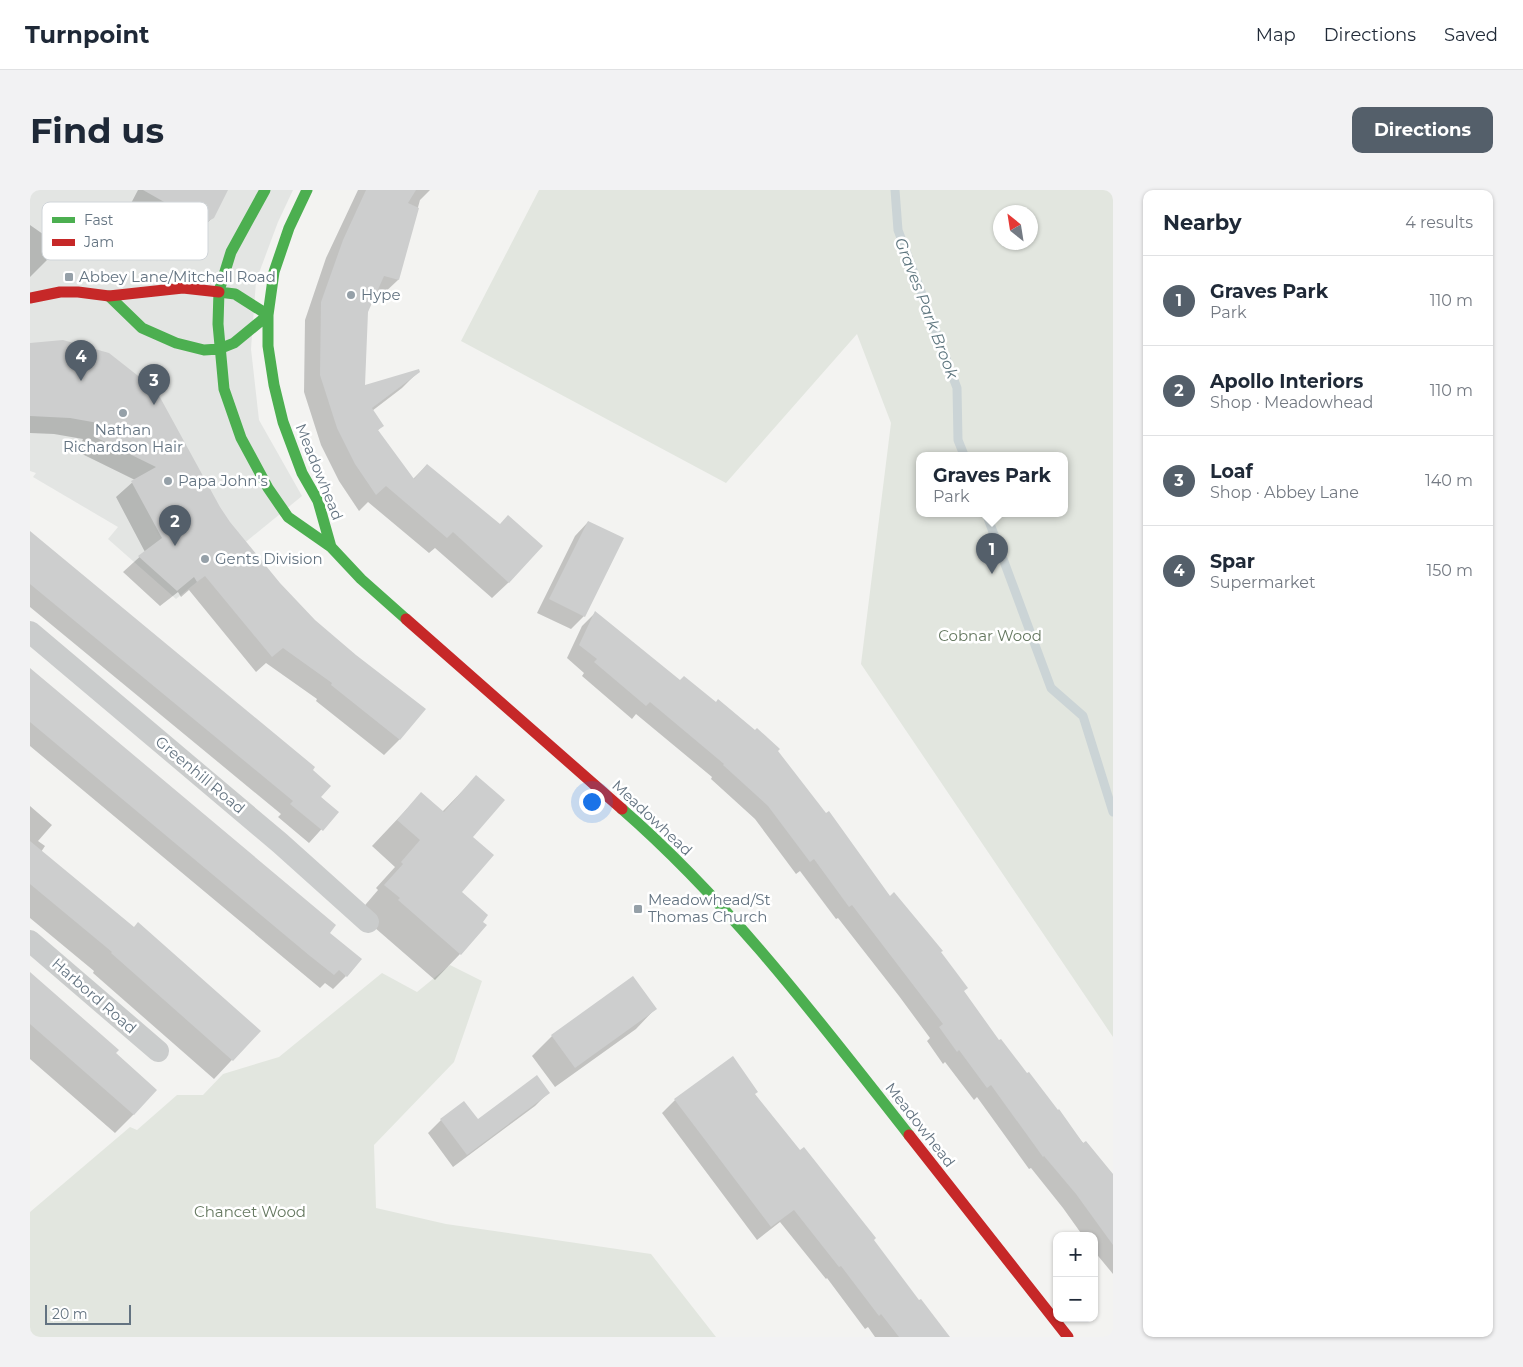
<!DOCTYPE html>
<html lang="en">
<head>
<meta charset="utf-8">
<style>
  :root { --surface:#fff; --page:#f2f2f3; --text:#1f2937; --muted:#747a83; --line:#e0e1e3; --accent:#545f6a }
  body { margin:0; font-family:Montserrat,sans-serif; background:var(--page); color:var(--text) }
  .controls { position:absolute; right:15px; bottom:15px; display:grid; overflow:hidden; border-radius:10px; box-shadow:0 1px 4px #0004 }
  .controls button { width:45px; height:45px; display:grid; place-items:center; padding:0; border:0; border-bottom:1px solid var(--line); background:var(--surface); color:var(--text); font:25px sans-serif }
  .compass { position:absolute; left:963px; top:15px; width:45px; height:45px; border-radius:50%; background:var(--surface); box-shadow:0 1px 4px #0004; rotate:330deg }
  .scale { position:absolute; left:15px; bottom:12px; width:86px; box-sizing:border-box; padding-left:5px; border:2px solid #637381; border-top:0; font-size:14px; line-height:18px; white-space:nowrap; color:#637381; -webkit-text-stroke:4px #fff; paint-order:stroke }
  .you { position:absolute; left:561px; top:611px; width:18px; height:18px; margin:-12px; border:4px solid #fff; border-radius:50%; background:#1a73e8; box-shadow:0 0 0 8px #1a73e833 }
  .badge { display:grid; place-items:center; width:32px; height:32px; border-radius:50%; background:var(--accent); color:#fff; font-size:16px; font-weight:700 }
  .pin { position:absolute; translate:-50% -41px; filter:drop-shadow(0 1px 2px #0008) }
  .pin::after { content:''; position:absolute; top:26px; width:18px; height:15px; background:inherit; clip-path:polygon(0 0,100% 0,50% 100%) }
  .popup { position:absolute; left:886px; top:262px; width:152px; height:65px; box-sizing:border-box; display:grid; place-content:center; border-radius:10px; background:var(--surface); filter:drop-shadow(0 1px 4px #0005); font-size:16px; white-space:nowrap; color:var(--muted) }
  .popup b { font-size:19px; color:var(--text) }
  .popup::after { content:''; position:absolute; left:50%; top:100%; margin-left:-10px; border:10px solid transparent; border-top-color:var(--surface) }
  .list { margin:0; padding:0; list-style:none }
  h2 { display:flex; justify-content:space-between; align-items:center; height:65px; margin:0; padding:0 20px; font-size:21px }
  h2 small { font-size:16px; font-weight:400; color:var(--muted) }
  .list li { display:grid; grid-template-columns:32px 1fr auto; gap:15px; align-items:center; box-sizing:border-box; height:90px; padding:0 20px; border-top:1px solid var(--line) }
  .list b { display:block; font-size:19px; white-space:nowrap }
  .list p { margin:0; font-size:16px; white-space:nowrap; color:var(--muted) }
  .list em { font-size:16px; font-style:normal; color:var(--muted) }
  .map { position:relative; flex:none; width:1083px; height:1147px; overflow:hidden; border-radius:10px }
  header { display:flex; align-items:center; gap:30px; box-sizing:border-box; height:70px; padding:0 25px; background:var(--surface); border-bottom:1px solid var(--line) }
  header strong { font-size:24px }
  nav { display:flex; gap:28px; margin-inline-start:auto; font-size:18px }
  .intro { display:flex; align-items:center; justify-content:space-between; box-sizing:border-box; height:120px; padding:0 30px }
  h1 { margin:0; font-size:35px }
  .button { padding:12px 22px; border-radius:10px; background:var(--accent); color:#fff; font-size:18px; font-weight:700 }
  main { display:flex; gap:30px; padding:0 30px }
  aside { flex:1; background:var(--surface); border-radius:10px; box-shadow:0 1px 4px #0004 }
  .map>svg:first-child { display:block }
</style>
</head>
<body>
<header>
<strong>Turnpoint</strong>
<nav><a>Map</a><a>Directions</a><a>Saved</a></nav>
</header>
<div class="intro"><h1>Find us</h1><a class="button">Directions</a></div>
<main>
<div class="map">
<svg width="1083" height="1147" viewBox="0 0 1083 1147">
  <rect width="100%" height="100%" fill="#f3f3f1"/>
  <path fill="#e3e5e3" d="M 0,0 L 263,0 L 248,32 L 226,91 L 221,159 L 229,230 L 272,306 L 146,409 L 78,349 L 88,337 L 3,287 L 6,283 L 0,281 Z"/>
  <path fill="#e2e6df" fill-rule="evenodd" d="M 509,0 L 1083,0 L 1083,847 L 831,474 L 861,233 L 827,144 L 696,293 L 431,151 ZM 1001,22 L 1001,52 L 971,52 L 971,22 ZM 1034,265 L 1034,323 L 890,323 L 890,265 Z
    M 420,775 L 452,791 L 424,872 L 344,955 L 346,1018 L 416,1034 L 621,1064 L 686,1147 L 0,1147 L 0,1022 L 100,937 L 107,940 L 147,905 L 173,905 L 193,884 L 249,867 L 352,783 L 387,802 Z"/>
  <path fill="#0003" d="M 108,0 L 197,0 L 183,27 L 163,48 L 153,53 L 97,21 Z
    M 328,0 L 400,0 L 390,10 L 368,90 L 351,106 L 345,104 L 337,122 L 334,197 L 389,181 L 372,198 L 342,221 L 352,236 L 347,241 L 383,289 L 397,275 L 479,392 L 462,408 L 405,358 L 399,363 L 338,312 L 329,321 L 309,291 L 291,255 L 274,202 L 275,130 L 296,68 Z
    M 38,26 L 58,56 L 51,62 L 30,61 L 30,57 L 0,87 L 0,35 L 30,56 L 31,32 Z
    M 0,154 L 189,317 L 199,333 L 249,393 L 284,431 L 325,466 L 394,519 L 369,550 L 354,565 L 286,511 L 287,509 L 236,473 L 226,482 L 159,400 L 151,407 L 148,402 L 130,416 L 93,382 L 115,362 L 86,307 L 105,290 L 48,262 L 53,249 L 24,244 L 0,243 Z
    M 558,332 L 554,426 L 541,439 L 507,423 L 545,346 Z
    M 0,343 L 307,622 L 279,653 L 248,627 L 251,624 L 0,417 Z
    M 565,423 L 649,492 L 746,561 L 860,707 L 910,762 L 933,802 L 969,852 L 1083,989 L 1083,1084 L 1064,1061 L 1064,1046 L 1053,1046 L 1033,1018 L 1001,978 L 999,979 L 947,907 L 944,910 L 915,872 L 913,874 L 897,851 L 900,848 L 869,806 L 808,728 L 806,729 L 770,681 L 766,684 L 725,629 L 681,589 L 682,587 L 606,524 L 602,529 L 552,486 L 554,483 L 537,468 L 552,436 Z
    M 0,480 L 298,743 L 316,786 L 303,799 L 295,793 L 290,798 L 0,556 Z
    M 446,587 L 441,647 L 430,703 L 430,764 L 405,790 L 344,737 L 330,721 L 348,700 L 346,698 L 365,677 L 342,656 L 391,604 L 412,622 Z
    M 0,616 L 22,635 L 8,651 L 15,656 L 11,662 L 229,841 L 184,889 L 63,783 L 64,781 L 0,728 Z
    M 0,784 L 84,864 L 104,924 L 85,943 L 0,869 Z
    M 602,788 L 625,819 L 606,839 L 525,897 L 502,866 L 522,846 Z
    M 519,902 L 505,916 L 423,977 L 398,943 L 411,930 L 434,912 L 448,931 Z
    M 723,905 L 843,1050 L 889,1112 L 918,1147 L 845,1147 L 838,1137 L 835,1139 L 797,1088 L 796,1089 L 750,1032 L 727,1050 L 632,923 L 645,910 Z"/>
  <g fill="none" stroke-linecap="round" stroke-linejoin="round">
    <path stroke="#cbd4d6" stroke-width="9" d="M 865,0 L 868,40 L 927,198 L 928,250 L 934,265
      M 956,323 L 1021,498 L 1053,526 L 1083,622"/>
  </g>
  <path fill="#cdcece" d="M 113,0 L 198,0 L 184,28 L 173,34 Z
    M 336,0 L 386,0 L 378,13 L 389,18 L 369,90 L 354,86 L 338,122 L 335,195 L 389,179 L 390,182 L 342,218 L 354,236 L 348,240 L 384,289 L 397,274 L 470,334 L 478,325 L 513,356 L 479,393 L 423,342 L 417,348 L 356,296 L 346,305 L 325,274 L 307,238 L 290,185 L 291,112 L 313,50 Z
    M 37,25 L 60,26 L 59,56 L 35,55 Z
    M 33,150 L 79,163 L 126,200 L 190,317 L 200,332 L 250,393 L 285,430 L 326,465 L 396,519 L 370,550 L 301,495 L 302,493 L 253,458 L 242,467 L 175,386 L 167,392 L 164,387 L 147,401 L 108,366 L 132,348 L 101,291 L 126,277 L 63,246 L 68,233 L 40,228 L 0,226 L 0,153 Z
    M 558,331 L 594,348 L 555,427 L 519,409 Z
    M 0,341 L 285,577 L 283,580 L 301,596 L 291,607 L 309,622 L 293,641 L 260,614 L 263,611 L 0,394 Z
    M 565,421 L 650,490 L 654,486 L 686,512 L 688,509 L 725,540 L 727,538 L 750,559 L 748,561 L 796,623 L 799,621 L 860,706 L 864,702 L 913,761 L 911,762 L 938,798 L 934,801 L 969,850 L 971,849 L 997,883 L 999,882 L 1028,920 L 1029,919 L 1053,953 L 1056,951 L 1083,984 L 1083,1055 L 1046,1004 L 1014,966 L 1013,967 L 961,895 L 957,898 L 929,860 L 927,862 L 909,837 L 913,834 L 822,715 L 819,717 L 784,669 L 780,672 L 738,616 L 693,575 L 694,574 L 620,512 L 616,516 L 564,472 L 567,469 L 549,455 Z
    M 0,478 L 306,735 L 300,743 L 332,769 L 317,787 L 309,780 L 304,785 L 280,766 L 0,532 Z
    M 446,585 L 475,610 L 443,647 L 464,665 L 432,702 L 458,725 L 453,732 L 457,735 L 431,765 L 368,710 L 370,708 L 354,695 L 373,674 L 371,672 L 390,650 L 367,630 L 391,602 L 414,622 Z
    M 0,651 L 104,737 L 108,732 L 231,841 L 203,871 L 81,763 L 82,762 L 0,694 Z
    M 0,782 L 89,860 L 86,863 L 127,900 L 104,925 L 0,834 Z
    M 603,786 L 627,819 L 545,878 L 521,845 Z
    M 703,866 L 728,902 L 725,904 L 770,960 L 774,957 L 846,1048 L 844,1050 L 889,1110 L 891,1109 L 920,1147 L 869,1147 L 851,1124 L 849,1126 L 811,1076 L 809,1077 L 764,1020 L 741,1037 L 644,909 Z
    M 507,885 L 520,903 L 437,965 L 410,929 L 434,911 L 448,929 Z"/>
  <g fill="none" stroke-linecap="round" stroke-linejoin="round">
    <path stroke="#cacccc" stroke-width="22" d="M 0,442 L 250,653 L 338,732
      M 0,751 L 128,861"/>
    <path stroke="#4caf50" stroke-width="11" d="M 235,0 L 201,62 L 189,101 L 188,134 L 194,199 L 211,248 L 238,298 L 258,327 L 301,357
      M 277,0 L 259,38 L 244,82 L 238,125 L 238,156 L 244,195 L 253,232 L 272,283 L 288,311 L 301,357 L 331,389 L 376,429
      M 79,106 L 112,138 L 146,153 L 174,160 L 189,159 L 204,153 L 238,125 L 205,104 L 189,102
      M 592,619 C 701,714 790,832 879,945"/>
    <path stroke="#c62828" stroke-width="11" d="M 0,108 L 30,102 L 48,102 L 79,106 L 153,98 L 189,102
      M 376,429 L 592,619
      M 879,945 L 1038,1147"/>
  </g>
  <g fill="#95a0a8" stroke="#fff" stroke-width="2">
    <rect x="34" y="82" width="10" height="10" rx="2.5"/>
    <circle cx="321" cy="105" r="5"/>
    <circle cx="93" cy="223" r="5"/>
    <circle cx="138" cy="291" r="5"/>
    <circle cx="175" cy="369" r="5"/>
    <rect x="603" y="714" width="10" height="10" rx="2.5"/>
  </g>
  <g text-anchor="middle" stroke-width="5" stroke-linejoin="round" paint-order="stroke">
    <g font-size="15" fill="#637381" stroke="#fff" text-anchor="start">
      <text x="49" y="92">Abbey Lane/Mitchell Road</text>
      <text x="331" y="110">Hype</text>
      <text x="93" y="245" text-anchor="middle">Nathan<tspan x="93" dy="17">Richardson Hair</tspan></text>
      <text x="148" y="296">Papa John's</text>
      <text x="185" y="374">Gents Division</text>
      <text x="618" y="715">Meadowhead/St<tspan x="618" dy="17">Thomas Church</tspan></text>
    </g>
    <g font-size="15" fill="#637381" stroke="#fff">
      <text transform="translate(289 282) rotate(68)" y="5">Meadowhead</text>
      <text transform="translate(170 585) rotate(40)" y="5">Greenhill Road</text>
      <text transform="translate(622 628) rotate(43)" y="5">Meadowhead</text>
      <text transform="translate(64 806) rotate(41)" y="5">Harbord Road</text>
      <text transform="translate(890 935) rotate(52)" y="5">Meadowhead</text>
    </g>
    <g font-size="15" fill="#667961" stroke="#fff">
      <text x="960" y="451">Cobnar Wood</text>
      <text x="220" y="1027">Chancet Wood</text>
    </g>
    <g font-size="16" font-style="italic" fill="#5e767f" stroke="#fff">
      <text transform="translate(897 118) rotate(69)" y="6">Graves Park Brook</text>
    </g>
  </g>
  <rect x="12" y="12" width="166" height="58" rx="8" fill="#fff" stroke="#d0d5d9" stroke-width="1"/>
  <rect x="22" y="27" width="23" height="6" fill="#4caf50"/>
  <rect x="22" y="49" width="23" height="7" fill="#c62828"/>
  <g font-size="14" fill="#637381">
    <text x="54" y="35">Fast</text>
    <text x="54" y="57">Jam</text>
  </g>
</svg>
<div class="controls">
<button>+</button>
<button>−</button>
</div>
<svg class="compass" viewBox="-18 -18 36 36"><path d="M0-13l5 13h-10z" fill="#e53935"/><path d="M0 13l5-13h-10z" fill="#747a83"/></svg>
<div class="scale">20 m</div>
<div class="you"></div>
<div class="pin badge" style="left:962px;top:384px">1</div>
<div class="popup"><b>Graves Park</b>Park</div>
<div class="pin badge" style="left:145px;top:356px">2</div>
<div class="pin badge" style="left:124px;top:215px">3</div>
<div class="pin badge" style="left:51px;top:191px">4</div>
</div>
<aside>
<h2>Nearby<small>4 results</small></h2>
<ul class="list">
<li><span class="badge">1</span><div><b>Graves Park</b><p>Park</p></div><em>110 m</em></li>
<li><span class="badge">2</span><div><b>Apollo Interiors</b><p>Shop · Meadowhead</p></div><em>110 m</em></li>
<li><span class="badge">3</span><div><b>Loaf</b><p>Shop · Abbey Lane</p></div><em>140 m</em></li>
<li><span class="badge">4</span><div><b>Spar</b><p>Supermarket</p></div><em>150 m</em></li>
</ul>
</aside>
</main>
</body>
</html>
